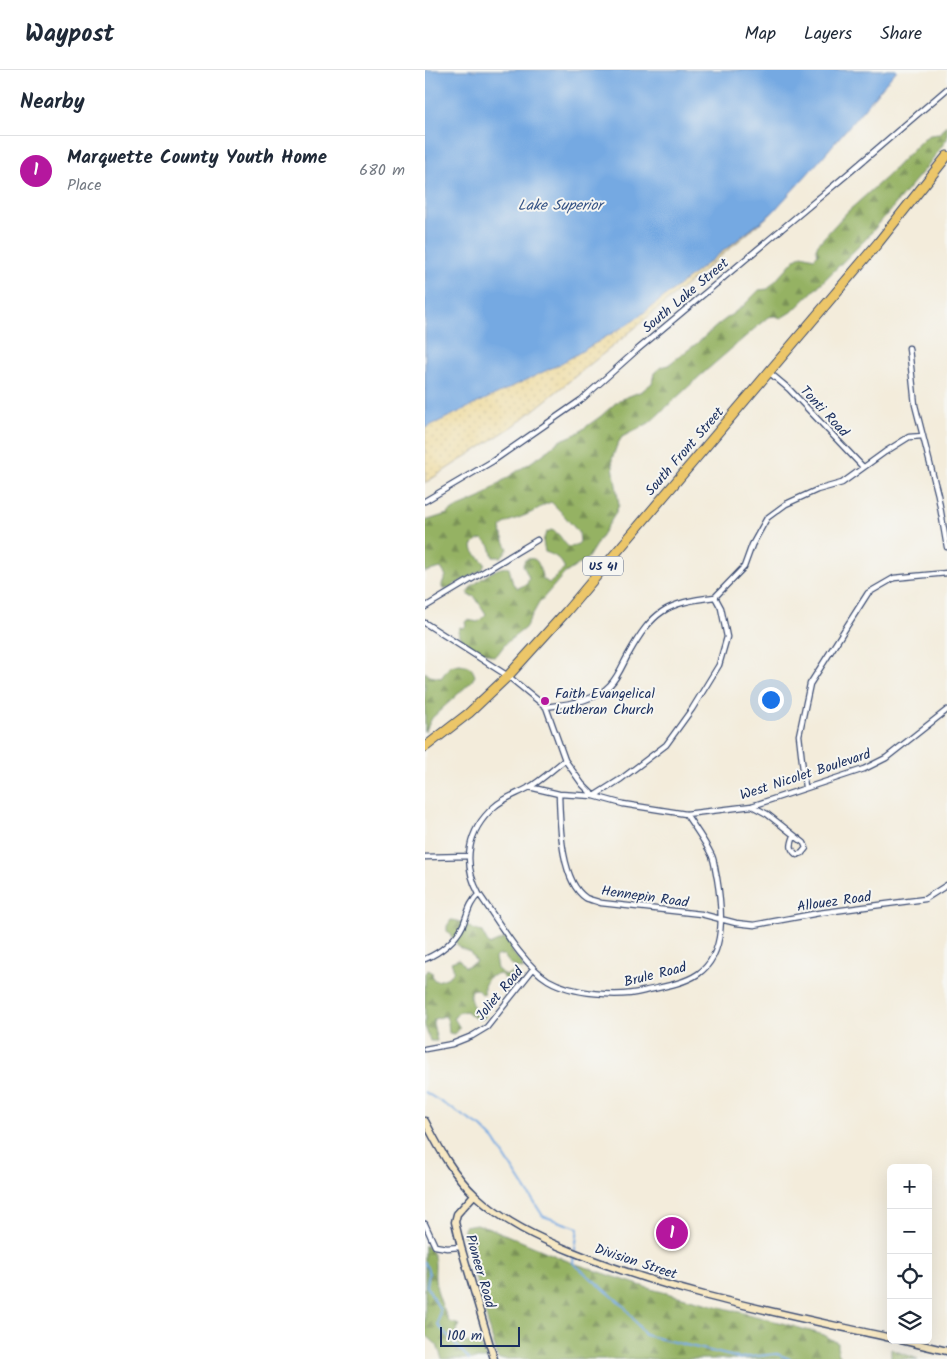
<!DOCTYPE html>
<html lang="en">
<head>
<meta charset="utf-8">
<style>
  :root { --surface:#fff; --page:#f6f6f7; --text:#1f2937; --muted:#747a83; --line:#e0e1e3; --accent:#b5179e }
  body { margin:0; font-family:Kalam,sans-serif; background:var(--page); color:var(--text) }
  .controls { position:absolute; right:15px; bottom:15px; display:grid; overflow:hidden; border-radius:8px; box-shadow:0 5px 20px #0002 }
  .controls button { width:45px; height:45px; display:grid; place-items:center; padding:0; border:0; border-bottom:1px solid var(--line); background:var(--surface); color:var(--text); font:25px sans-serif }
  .scale { position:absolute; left:15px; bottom:12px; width:80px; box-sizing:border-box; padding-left:5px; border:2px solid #1b2f5e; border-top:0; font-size:14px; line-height:18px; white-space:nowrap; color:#1b2f5e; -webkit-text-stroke:4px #f6f6f2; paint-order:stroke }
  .you { position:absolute; left:345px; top:629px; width:18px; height:18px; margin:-12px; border:4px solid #fff; border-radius:50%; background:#1a73e8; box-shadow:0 0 0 8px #1a73e833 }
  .badge { display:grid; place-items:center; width:32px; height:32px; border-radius:50%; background:var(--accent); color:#fff; font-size:16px; font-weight:700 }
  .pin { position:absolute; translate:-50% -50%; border:2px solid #fff; box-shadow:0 1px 5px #0006 }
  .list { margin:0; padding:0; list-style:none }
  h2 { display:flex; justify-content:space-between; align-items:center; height:65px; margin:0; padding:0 20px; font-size:21px }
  h2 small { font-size:16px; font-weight:400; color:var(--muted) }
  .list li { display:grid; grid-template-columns:32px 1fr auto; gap:15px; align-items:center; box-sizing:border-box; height:70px; padding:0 20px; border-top:1px solid var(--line) }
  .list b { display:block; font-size:19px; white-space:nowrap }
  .list p { margin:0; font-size:16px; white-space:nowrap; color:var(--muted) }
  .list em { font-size:16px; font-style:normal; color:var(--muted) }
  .icon { flex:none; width:28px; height:28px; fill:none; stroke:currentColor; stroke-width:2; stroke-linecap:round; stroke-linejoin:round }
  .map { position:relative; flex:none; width:522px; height:1289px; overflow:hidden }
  header { display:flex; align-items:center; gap:30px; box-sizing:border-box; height:70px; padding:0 25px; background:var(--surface); border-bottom:1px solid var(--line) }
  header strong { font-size:24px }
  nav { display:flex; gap:28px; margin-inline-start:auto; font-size:18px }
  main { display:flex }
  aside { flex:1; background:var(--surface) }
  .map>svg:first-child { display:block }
</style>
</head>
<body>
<header>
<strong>Waypost</strong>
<nav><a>Map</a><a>Layers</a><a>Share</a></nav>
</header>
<main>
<aside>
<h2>Nearby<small></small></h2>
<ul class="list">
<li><span class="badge">1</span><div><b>Marquette County Youth Home</b><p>Place</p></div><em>680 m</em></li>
</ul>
</aside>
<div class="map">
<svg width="522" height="1289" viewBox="0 0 522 1289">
  <defs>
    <pattern id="forest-firs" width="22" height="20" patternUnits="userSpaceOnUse" patternTransform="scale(1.25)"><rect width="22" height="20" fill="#95b264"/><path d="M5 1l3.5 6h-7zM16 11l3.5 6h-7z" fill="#799156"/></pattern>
    <pattern id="sand-dots" width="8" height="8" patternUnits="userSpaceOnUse" patternTransform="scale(1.25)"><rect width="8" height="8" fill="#eeda9e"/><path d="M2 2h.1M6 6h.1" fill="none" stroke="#ccbb8a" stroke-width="1.8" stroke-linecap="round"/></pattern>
  </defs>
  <rect width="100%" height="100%" fill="#f6f6f2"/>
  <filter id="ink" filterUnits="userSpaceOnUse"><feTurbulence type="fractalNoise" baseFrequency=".02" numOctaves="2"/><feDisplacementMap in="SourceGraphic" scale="10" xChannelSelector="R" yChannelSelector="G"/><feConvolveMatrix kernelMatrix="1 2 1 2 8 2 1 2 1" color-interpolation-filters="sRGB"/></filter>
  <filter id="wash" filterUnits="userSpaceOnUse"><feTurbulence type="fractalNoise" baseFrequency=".0096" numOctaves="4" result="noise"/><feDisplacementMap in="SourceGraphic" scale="20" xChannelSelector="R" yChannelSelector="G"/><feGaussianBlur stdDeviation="1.12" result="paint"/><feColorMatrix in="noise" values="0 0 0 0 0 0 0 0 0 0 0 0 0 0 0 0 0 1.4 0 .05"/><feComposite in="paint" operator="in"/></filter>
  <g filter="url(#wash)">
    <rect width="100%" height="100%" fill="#f3ecdb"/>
    <path fill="url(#forest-firs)" stroke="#587061" d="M 520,56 L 522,56 L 522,69 L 500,99 L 441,169 L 369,240 L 356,248 L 350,246 L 343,247 L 275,306 L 224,353 L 197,367 L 192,375 L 187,389 L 194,435 L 189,446 L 162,489 L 139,504 L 114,533 L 100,558 L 81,573 L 72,585 L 68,586 L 48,578 L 37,569 L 33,562 L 35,557 L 38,558 L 41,556 L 40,552 L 42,550 L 53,552 L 61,544 L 50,527 L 44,525 L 43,522 L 45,518 C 54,511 73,494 84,498 L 88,514 L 93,518 L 102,514 L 104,508 L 98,495 L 100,490 C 115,484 114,499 118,509 L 124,513 C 131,510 132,503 140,499 C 136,489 130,485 120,482 L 118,471 L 121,463 L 126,460 C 136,463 136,471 144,477 L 150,476 L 155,472 L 154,463 L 136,442 L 126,432 C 116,435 110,442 101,445 C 77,455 69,451 83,479 L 76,487 L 68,487 L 65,476 L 58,469 L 53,470 L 47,476 C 47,485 56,487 60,494 L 57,500 L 19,520 L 17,518 L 17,514 L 21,506 L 16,498 L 0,502 L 0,451 L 22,444 L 29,439 L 57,427 L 74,413 L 117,385 L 134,371 L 151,364 L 176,346 L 194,330 L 217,321 L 227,313 L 229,303 L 236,297 L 243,295 L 271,274 L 294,254 L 318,236 L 334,220 L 343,219 L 370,189 L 377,185 L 389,188 L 393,184 L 391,179 L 393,174 L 421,143 L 460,108 L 498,69 L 505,65 L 514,64 Z
      M 34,594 C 44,595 47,597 50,606 L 46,612 L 7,648 L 0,662 L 0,602 L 5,606 L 16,608 L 25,596 Z
      M 26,850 C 38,850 45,860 57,862 L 64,875 L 80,868 L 85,871 C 86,876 86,880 89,884 C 93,890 98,890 98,899 C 89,898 83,893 79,885 L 73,885 L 70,888 L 72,899 L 81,906 L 85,903 L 89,904 L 92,909 L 91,912 L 84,912 L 75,904 L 64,907 C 61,913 57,916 60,923 L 57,924 L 51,919 L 46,920 C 43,927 47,935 51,941 L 58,941 L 61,946 L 58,949 C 48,949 48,946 41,941 L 33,943 L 29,948 L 35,958 L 30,964 L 24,963 L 23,951 L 20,946 L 9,949 L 8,953 L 12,971 L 5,971 L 0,956 L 0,903 L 3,900 L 7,902 L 8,909 L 12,911 C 23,908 33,905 26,892 L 34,889 L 40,897 L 51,892 L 45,882 L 35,878 L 22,861 L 22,856 Z
      M 51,1154 L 65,1158 L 145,1192 L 226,1219 L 357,1253 L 399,1265 L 413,1273 L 413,1283 L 418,1289 L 73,1289 L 38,1164 L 40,1156 Z
      M 0,1175 C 16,1188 7,1198 11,1215 C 13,1227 19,1240 24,1252 L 35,1255 L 28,1266 L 29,1271 C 49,1278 49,1260 63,1289 L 17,1289 L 12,1275 L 0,1264 Z
      M 466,1279 L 493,1289 L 466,1289 Z"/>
    <path fill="url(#sand-dots)" stroke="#84847e" d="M 347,143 L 199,267 L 90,355 L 0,413 L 0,300 Z"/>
    <path fill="#75a9e2" stroke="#486ca0" d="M 0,0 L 472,0 L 395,90 L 347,143 L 208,251 L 135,294 L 0,358 Z"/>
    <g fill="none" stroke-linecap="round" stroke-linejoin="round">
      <path stroke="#75a9e2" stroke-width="2" d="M 0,1022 L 56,1057 L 69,1070 L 118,1146 L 153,1158 L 150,1180
        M 149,1185 L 148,1193 L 199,1236 L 220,1265 L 314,1288 L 352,1284 L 365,1289
        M 0,1192 L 4,1203 L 2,1216 L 15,1240 L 13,1255 L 44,1289"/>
    </g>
  </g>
  <g filter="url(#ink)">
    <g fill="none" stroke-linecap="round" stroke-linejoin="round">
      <g stroke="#3b4b71" stroke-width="7">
        <path id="street" d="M 484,278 L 490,335 L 513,425 L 522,477
          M 345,303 L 364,319 L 438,397
          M 0,431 L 68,391 L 156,330 L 212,280 L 425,102 L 522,19
          M 0,537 L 112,470
          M 0,553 L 83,606 L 121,637 L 140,690 L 157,714 L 169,726 L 198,734 L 261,744 L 327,736 L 439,699 L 461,688 L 522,640
          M 121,637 C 142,634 170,632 185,615 C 193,607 198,594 203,585 C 228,541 240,533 290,527 L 319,497 L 327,475 L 342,448 L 361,434 L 392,420 L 417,413 L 460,382 L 484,367 L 498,366
          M 104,717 L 134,724 L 169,726 L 196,709 L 241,675 L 267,639 L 294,595 L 302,567 L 296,538 L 290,527
          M 380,717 L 374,665 L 385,614 L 443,523 L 469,508 L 522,503
          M 134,724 C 135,751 135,811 161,828 C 165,830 171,831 176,833 L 276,844 L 311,853 L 329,855 L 394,843 L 500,829 L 522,815
          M 327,736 L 342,744 L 379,773 L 381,778 L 377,783 L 372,785 C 364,779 366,774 369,766
          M 0,787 L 43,786
          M 54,824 C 72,849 98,895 123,910 C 147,924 193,928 219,921 C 237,917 258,914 273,904 C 302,884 297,838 292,808 C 290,801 290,793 287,786 C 280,771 270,758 261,744
          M 0,889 C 15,883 31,870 38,855 C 43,843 44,833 54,824 C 37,793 42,761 69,737 C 79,728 92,724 103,718 C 116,711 128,699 140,690
          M 0,979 L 27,974 L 47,966 L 62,957 L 108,899
          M 0,1154 L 10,1176 L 22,1178 L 36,1177"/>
      </g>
      <g stroke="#3b4b71" stroke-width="9">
        <path id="secondary" d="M 0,1051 C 14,1078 28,1105 51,1126 C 79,1152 113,1168 148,1182 C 250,1224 359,1244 466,1268
          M 49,1125 L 32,1144 L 30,1152 L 36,1177 L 69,1289
          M 476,1270 L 522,1281"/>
      </g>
      <g stroke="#3b4b71" stroke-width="11">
        <path id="highway" d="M 0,677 L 44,643 L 83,606 L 141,542 L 453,173 L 522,86"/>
      </g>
      <use href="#street" stroke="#fff" stroke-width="4.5"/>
      <use href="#secondary" stroke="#f7e8c3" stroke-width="6"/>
      <use href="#highway" stroke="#ecc669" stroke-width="9"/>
    </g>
  </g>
  <circle fill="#b5179e" stroke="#f6f6f2" stroke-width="2" cx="120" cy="631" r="5"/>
  <g text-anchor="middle" stroke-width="4" stroke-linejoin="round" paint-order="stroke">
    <rect fill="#f6f6f2" stroke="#5d6b8a" stroke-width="1" x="158" y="486.5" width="40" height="19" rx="4"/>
    <g font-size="12" font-weight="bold" fill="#1b2f5e">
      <text x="178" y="500">US 41</text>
    </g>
    <g font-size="14" fill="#1b2f5e" stroke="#f6f6f2">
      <text transform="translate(260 225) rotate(-40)" y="5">South Lake Street</text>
      <text transform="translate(400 341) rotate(47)" y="5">Tonti Road</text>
      <text transform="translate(259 381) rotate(-49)" y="5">South Front Street</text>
      <text transform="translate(380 704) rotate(-18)" y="5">West Nicolet Boulevard</text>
      <text transform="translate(220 826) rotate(8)" y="5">Hennepin Road</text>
      <text transform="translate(409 831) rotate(-8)" y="5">Allouez Road</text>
      <text transform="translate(230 904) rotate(-14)" y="5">Brule Road</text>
      <text transform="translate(74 923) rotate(-50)" y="5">Joliet Road</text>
      <text transform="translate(211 1191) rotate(18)" y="5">Division Street</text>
      <text transform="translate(56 1201) rotate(74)" y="5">Pioneer Road</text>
    </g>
    <g font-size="14" fill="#1b2f5e" stroke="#f6f6f2" text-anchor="start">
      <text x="130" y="628">Faith Evangelical<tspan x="130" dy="16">Lutheran Church</tspan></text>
    </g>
    <g font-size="15" font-style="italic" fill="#365486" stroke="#f6f6f2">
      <text x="135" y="140">Lake Superior</text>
    </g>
  </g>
</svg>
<div class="controls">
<button>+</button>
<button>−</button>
<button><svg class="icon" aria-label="locate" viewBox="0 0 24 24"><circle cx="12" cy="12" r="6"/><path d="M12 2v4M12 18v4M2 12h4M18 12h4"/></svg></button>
<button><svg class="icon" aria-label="layers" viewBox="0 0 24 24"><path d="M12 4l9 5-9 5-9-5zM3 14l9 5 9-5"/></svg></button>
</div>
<div class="scale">100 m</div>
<div class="you"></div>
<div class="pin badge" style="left:247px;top:1163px">1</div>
</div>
</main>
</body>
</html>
